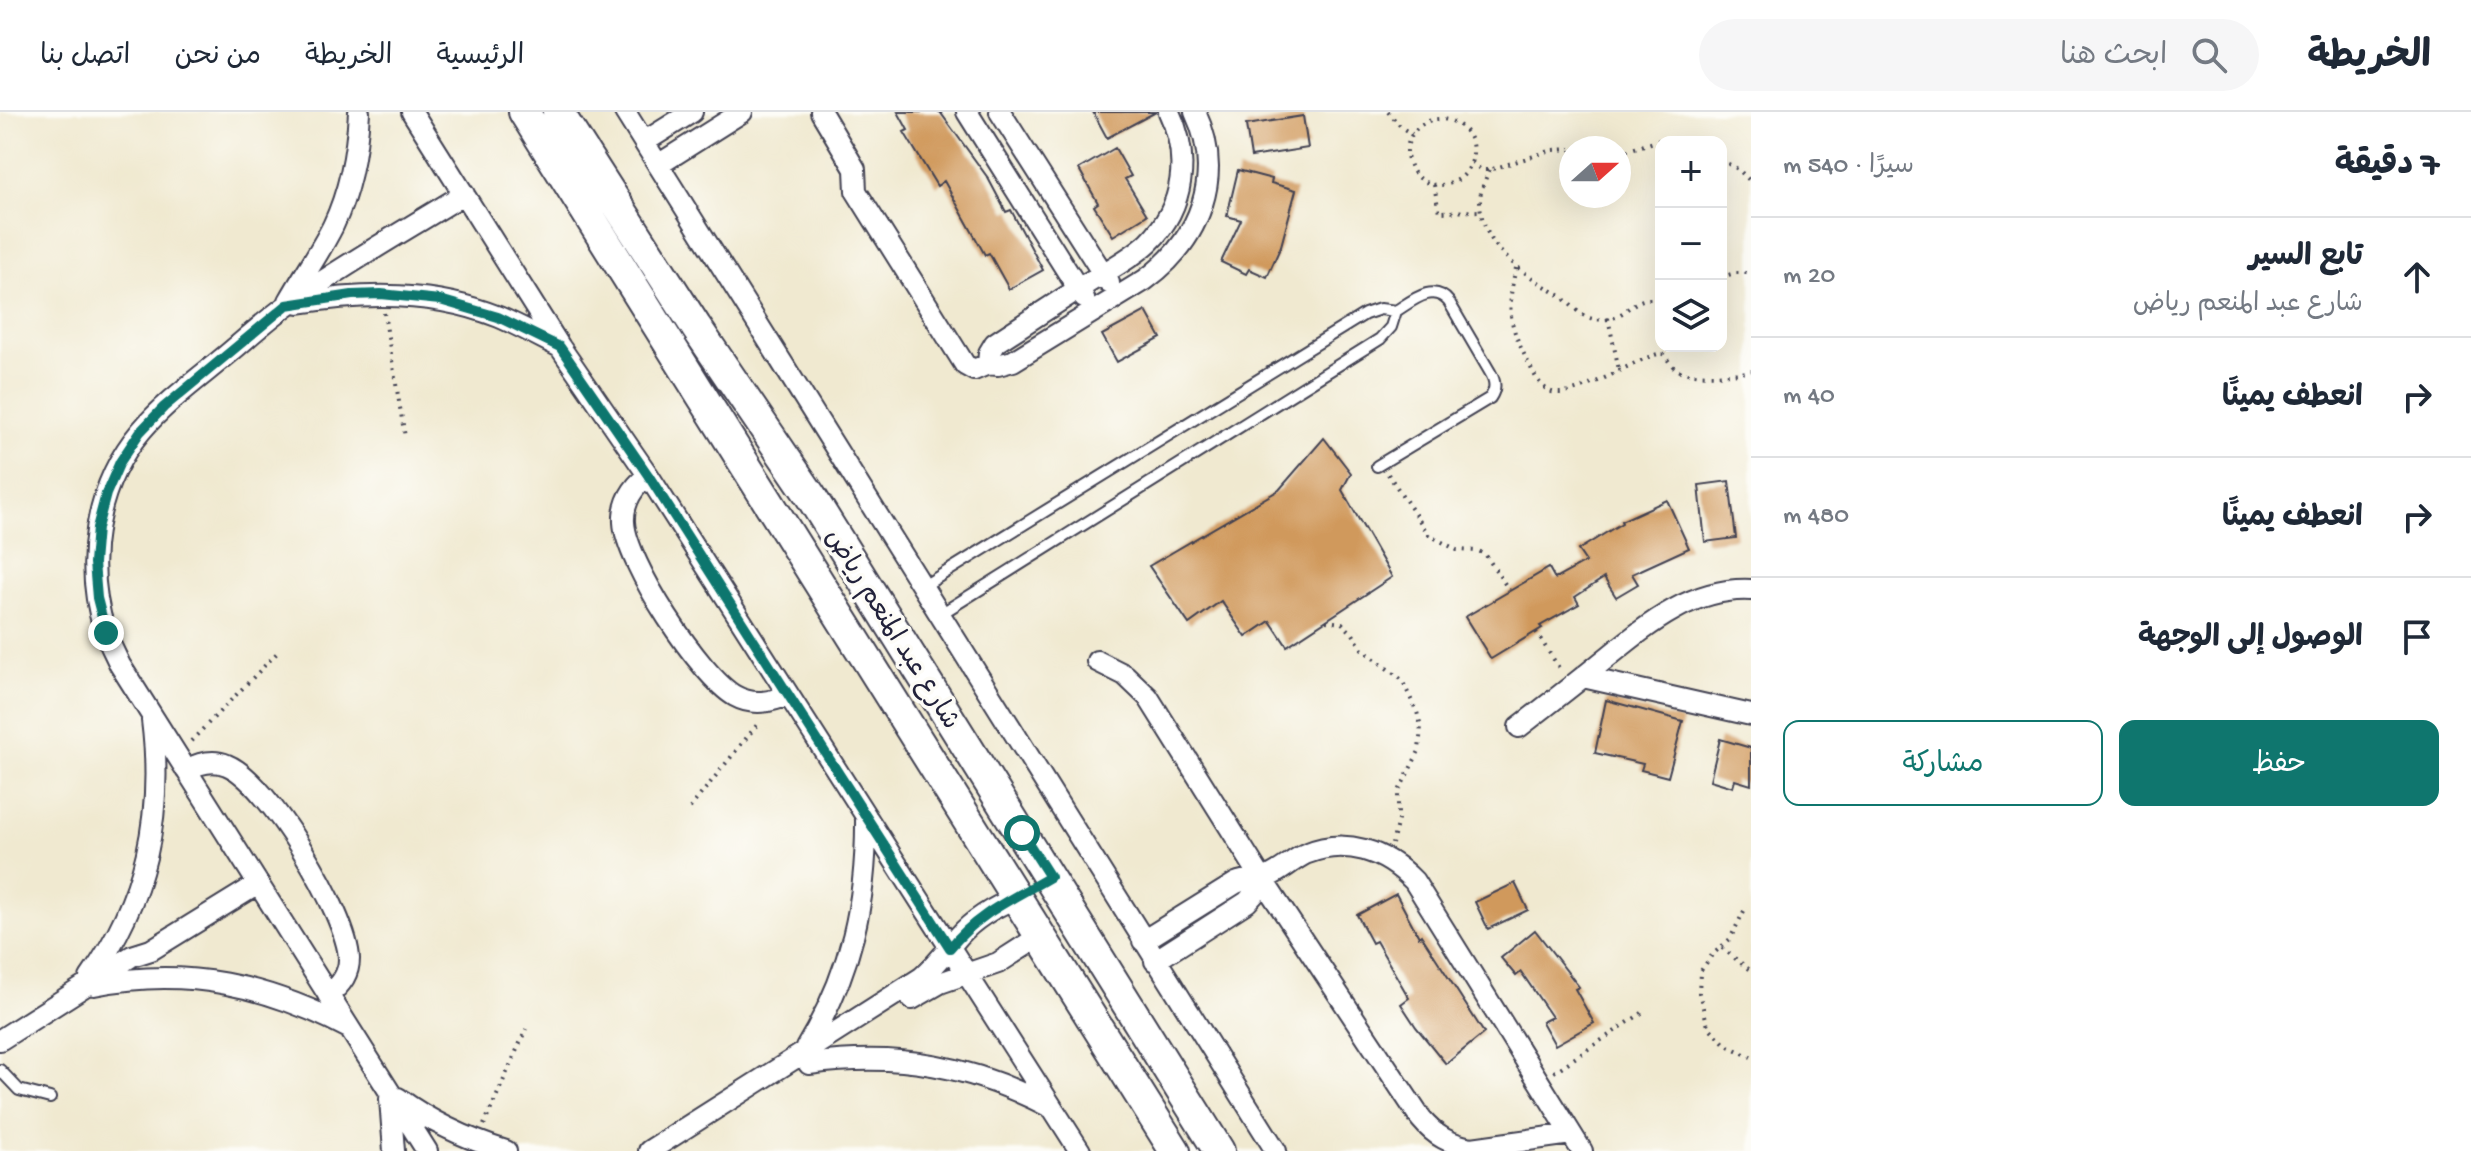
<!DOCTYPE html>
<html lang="ar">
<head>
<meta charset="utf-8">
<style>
  :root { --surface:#fff; --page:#f6f6f7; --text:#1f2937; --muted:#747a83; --line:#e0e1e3; --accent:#0f766e }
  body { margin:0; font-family:"Gochi Hand","Playpen Sans Arabic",sans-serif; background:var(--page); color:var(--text); direction:rtl }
  .controls { position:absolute; right:24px; top:24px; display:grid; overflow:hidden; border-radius:16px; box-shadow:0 8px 32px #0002 }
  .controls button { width:72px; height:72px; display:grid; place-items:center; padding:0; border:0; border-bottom:2px solid var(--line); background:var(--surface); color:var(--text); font:40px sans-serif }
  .compass { position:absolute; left:1559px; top:24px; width:72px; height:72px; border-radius:50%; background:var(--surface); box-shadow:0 8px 32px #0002; rotate:69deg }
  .stop { position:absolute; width:24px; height:24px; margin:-18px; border:6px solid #0f766e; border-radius:50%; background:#fff }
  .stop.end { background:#0f766e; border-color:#fff; box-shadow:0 2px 8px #0008 }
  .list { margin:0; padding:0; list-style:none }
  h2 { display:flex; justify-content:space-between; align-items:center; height:104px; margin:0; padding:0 32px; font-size:34px }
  h2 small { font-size:26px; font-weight:400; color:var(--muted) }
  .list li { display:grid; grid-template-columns:52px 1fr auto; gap:24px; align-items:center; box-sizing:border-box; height:120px; padding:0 32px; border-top:2px solid var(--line) }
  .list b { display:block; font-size:30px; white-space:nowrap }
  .list p { margin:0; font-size:26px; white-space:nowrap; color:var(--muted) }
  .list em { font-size:26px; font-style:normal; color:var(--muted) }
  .actions { display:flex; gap:16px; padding:24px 32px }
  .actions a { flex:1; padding:18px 0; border:2px solid var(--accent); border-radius:16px; text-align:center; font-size:28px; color:var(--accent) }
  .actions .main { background:var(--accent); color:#fff }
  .icon { flex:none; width:44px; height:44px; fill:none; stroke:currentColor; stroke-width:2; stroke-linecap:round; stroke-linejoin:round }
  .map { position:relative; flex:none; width:1751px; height:1039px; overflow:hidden; direction:ltr }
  header { display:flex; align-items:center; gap:48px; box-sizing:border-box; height:112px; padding:0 40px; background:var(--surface); border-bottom:2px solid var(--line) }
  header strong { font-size:38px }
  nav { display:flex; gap:44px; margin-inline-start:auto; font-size:28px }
  .search { width:560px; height:72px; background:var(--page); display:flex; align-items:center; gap:20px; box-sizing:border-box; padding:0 28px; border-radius:44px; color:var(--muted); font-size:30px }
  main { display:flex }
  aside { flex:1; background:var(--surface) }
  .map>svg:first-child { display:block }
</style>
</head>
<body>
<header>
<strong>الخريطة</strong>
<div class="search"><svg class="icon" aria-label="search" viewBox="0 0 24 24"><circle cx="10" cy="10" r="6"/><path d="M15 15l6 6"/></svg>ابحث هنا</div>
<nav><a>الرئيسية</a><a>الخريطة</a><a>من نحن</a><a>اتصل بنا</a></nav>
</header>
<main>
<aside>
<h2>7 دقيقة<small>سيرًا · 540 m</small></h2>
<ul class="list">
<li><svg class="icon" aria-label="ahead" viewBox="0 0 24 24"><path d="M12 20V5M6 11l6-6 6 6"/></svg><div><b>تابع السير</b><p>شارع عبد المنعم رياض</p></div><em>20 m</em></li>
<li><svg class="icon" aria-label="right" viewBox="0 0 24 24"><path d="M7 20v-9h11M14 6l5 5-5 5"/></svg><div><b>انعطف يمينًا</b></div><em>40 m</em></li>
<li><svg class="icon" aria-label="right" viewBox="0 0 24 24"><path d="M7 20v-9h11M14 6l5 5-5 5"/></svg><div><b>انعطف يمينًا</b></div><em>480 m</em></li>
<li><svg class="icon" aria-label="arrive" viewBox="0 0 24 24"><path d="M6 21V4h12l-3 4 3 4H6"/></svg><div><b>الوصول إلى الوجهة</b></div></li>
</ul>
<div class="actions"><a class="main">حفظ</a><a>مشاركة</a></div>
</aside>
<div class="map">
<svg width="1751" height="1039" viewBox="0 0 1751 1039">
  <rect width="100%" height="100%" fill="#fdfcf7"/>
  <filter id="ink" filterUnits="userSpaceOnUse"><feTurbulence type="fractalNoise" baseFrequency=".0125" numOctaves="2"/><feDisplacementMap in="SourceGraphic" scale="16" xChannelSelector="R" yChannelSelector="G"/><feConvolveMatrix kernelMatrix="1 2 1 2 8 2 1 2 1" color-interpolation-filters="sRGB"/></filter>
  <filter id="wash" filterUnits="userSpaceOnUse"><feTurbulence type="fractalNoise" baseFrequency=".006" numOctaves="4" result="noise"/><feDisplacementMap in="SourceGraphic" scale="32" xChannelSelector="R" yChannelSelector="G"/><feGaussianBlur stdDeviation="1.8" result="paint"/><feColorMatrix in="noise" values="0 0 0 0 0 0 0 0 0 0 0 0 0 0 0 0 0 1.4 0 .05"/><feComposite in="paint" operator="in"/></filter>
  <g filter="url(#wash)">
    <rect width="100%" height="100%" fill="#f0e9d0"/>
    <g id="blocks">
      <path fill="#d0995c" d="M 898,0 L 940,0 L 988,66 L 1006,100 L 1011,98 L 1043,158 L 1009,177 L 989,141 L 985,143 L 944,69 L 937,74 L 904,20 L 908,18 Z
        M 1093,0 L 1156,0 L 1107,26 Z
        M 1303,4 L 1308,36 L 1251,45 L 1246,13 Z
        M 1115,36 L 1131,64 L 1125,67 L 1147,103 L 1113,124 L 1094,94 L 1098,91 L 1079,57 Z
        M 1238,58 L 1272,67 L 1271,71 L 1296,78 L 1281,134 L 1267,165 L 1249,157 L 1246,162 L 1221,150 L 1241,108 L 1227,104 Z
        M 1146,199 L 1161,226 L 1117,250 L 1102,223 Z
        M 1324,326 L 1351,361 L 1342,378 L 1392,465 L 1287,534 L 1270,509 L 1246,525 L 1221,489 L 1189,512 L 1149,454 L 1279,378 Z
        M 1729,369 L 1736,426 L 1705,430 L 1699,373 Z
        M 1667,388 L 1689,436 L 1632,462 L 1638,472 L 1616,485 L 1604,466 L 1575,485 L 1579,492 L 1540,514 L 1542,516 L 1491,547 L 1465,505 L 1549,456 L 1555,467 L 1586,450 L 1578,438 L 1622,411 L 1621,409 Z
        M 1606,588 L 1683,609 L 1668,665 L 1641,658 L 1643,652 L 1595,641 Z
        M 1720,627 L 1751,636 L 1751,673 L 1735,668 L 1733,675 L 1710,668 Z
        M 1515,771 L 1528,798 L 1488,817 L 1475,790 Z
        M 1396,782 L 1419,825 L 1421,823 L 1484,921 L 1446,952 L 1416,915 L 1401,892 L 1409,886 L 1376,829 L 1372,831 L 1357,803 Z
        M 1535,818 L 1579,875 L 1575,877 L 1594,911 L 1555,933 L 1542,910 L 1552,905 L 1521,860 L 1516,864 L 1501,846 Z"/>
    </g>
  </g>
  <g filter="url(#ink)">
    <use href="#blocks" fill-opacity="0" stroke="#414051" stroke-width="2"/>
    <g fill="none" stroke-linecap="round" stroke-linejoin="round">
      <g stroke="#414051" stroke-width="14">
        <path id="lane" d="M 922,475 L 1365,202 L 1380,197 L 1396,199 C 1412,189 1433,170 1449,190 L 1490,260 C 1496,270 1496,277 1490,286 L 1377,354
          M 939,503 L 1380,227 L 1391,215 L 1396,199
          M 0,958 L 19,978 L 50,986"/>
      </g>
      <g stroke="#414051" stroke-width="24">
        <path id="street" d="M 412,0 L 560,235 L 648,363 L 1080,1039
          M 625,0 L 1276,1039
          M 821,0 L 855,57 L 856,79 L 965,253 L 974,258 L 988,252 L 998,253 L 1013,249 L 1145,168 C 1200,128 1225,64 1195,0
          M 967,0 L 1084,186
          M 1000,0 L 1109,171
          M 644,30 L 692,0
          M 658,53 L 742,0
          M 289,189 C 303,164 320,140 333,114 C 350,78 357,39 359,0
          M 299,191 C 366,180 435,179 499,205 C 520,214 540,225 560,235
          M 988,252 L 989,241 L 995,231 C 1024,212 1053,193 1083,174 C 1104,160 1130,148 1149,130 C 1185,94 1190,44 1169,0
          M 648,363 C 633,375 623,391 624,410 C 626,451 700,564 735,584 C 753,594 771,590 788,583
          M 1097,549 L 1125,563 L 1148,585 L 1262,767 L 1421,1007 C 1435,1024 1450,1032 1472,1036 L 1571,1022
          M 1583,565 L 1751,603
          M 1519,615 C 1545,595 1572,574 1598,553 C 1643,517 1689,475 1751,478
          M 186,658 C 199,651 213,647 227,653 C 268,669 348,803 349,847 C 349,863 340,874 328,883
          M 1143,829 L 1236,771 C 1245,767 1252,768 1261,767 C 1276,764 1291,749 1305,742 C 1346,725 1385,739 1414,769 L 1582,1039
          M 1155,849 L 1247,790 L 1256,780 L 1262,767
          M 90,866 C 146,787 164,704 152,608
          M 94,873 C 187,855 266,873 349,916
          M 912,887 L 940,871 L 998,851 L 1040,824
          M 0,928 L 132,844 L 151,838 L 258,772
          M 806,936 C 851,861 867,790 866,704
          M 809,952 C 900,940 971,953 1052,996
          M 398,986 C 432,1011 467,1027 506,1039
          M 390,987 L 394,1039
          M 427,1039 L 120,553 C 115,542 109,531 105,520 C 83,452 95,373 141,319 C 165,291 195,269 223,246 C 245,228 266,208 289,192 C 345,152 406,118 464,82
          M 649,1039 L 921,866 C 936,854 946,839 959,824 C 975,806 994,795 1016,786"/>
      </g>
      <g stroke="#414051" stroke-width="34">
        <path id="secondary" d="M 524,0 L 1175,1039
          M 558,0 L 696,215 L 810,383 L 1219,1039"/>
      </g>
      <path stroke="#414051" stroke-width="4" stroke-dasharray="2 6" stroke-linecap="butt" d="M 1388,0 L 1402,16 L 1412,22
        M1407 40a33 33 0 1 1 66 0a33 33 0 1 1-66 0Z
        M 1619,41 L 1660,28 L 1682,30
        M 1721,48 L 1738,57 L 1751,70
        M 1472,50 L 1481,58 L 1489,58 L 1553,38 L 1571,37
        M 1489,58 C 1486,67 1480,78 1480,88 C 1480,136 1524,161 1559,183 C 1571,191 1579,205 1594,207 C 1630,212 1626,181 1661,188
        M 1434,73 L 1439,100 L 1481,99
        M 1516,156 C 1507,194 1508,211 1526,246 C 1532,257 1538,275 1552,280 C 1577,288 1634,246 1662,241 C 1667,246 1670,252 1675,256 C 1686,266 1736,263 1751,259
        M 1721,165 L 1735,161 L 1751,161
        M 384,201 L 405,325
        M 1608,206 L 1619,258
        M 1388,362 L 1429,423 L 1457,438 L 1478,439 L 1485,442 L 1509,478
        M 1326,509 L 1342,511 L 1353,522 L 1362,537 L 1402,568 L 1417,600 L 1421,614 L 1419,639 L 1398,681 L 1398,708 L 1392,732
        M 1536,520 L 1561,559
        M 191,629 L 279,539
        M 690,696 L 760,609
        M 1744,799 L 1730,827 L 1712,843 L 1700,860 L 1699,881 L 1708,914 L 1726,933 L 1751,945
        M 1722,836 L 1751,859
        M 1554,960 L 1645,899
        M 484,1013 L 526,917"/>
      <use href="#lane" stroke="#fff" stroke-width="10"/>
      <use href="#street" stroke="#fff" stroke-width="20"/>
      <use href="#secondary" stroke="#fff" stroke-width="30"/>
    </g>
  </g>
  <g fill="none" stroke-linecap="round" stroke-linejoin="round" filter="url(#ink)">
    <path stroke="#0f766e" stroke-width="10" d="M 106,521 L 97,486 L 94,451 L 97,416 L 106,382 L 120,350 L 140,320 L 164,295 L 287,193 L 352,183 L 381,182 L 440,188 L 498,205 L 560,235 L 648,363 L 950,836 C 978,801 1013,787 1050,765 L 1022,721"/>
  </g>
  <g text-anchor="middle" stroke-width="7" stroke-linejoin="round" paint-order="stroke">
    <g font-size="26" fill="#22223b" stroke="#fdfcf7">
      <text transform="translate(894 516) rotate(58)" y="9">شارع عبد المنعم رياض</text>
    </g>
  </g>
</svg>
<div class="controls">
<button>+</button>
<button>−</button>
<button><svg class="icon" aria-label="layers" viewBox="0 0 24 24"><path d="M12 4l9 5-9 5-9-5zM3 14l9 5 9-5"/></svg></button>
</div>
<svg class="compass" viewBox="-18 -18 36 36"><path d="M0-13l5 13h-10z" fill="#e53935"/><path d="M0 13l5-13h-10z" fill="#747a83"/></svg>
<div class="stop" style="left:1022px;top:721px"></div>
<div class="stop end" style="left:106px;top:521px"></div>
</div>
</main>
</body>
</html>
